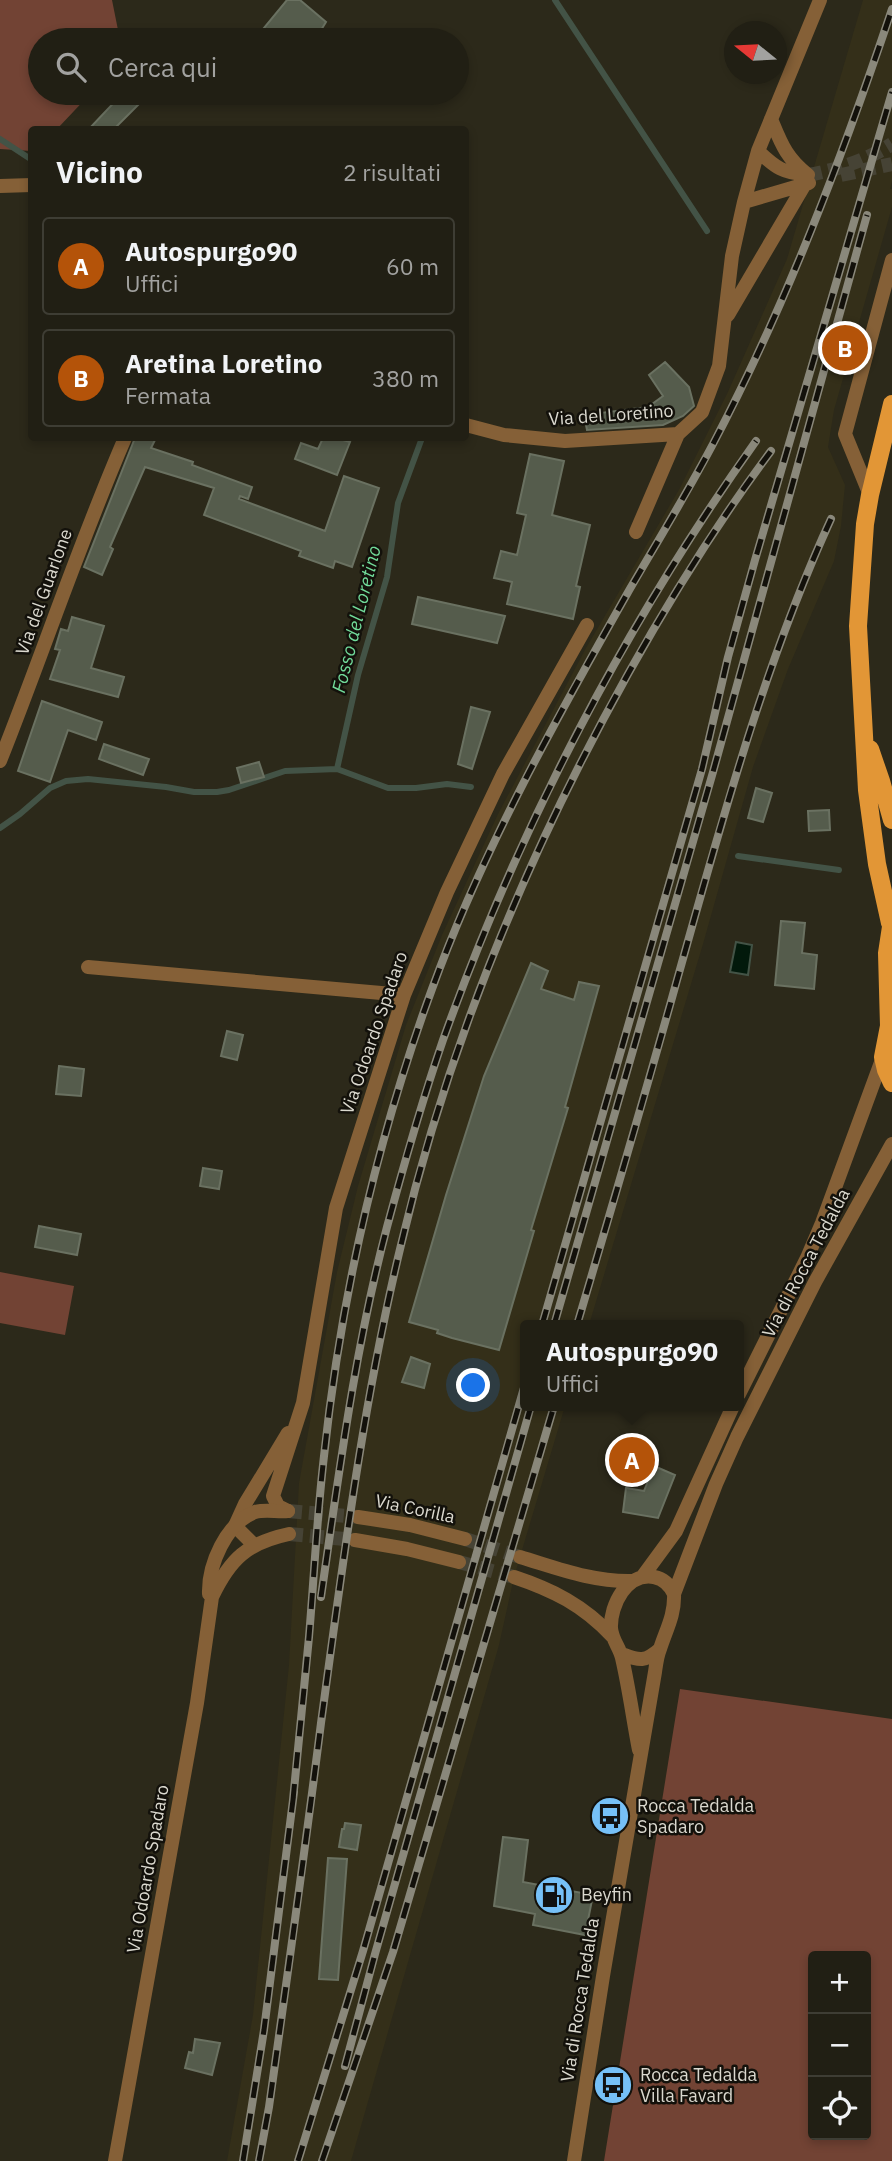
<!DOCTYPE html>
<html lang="it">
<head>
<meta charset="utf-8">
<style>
  :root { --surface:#211f14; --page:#2d2c22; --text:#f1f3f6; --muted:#a2a2a0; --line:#3e3d34; --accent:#b45309 }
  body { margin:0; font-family:"IBM Plex Sans",sans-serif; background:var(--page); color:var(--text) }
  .controls { position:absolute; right:21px; bottom:21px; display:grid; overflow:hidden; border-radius:7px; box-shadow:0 4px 10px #0003 }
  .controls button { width:63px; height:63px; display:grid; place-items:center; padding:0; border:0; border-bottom:2px solid var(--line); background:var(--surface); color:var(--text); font:35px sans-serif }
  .compass { position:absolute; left:724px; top:21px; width:63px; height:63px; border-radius:50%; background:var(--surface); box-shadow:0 4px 10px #0003; rotate:288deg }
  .you { position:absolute; left:474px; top:1386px; width:24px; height:24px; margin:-18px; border:5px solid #fff; border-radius:50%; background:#1a73e8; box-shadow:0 0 0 10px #1a73e833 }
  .badge { display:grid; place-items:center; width:46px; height:46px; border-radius:50%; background:var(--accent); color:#fff; font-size:23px; font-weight:700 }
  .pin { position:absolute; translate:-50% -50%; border:4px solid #fff; box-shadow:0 2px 7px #0006 }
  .popup { position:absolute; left:520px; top:1320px; width:224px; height:91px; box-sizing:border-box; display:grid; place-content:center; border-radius:7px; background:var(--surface); filter:drop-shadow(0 2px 5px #0005); font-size:23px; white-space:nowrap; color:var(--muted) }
  .popup b { font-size:26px; color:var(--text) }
  .popup::after { content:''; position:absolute; left:50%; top:100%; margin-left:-14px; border:14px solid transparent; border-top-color:var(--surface) }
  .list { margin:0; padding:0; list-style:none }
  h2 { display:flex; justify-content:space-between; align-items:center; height:91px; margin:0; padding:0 28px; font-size:30px }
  h2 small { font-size:23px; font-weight:400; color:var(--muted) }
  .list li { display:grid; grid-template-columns:46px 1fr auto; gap:21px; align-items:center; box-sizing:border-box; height:98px; margin:0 14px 14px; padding:0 14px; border:2px solid var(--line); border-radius:7px }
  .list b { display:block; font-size:26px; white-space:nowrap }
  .list p { margin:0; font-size:23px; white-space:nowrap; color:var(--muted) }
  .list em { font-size:23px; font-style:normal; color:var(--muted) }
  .icon { flex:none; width:38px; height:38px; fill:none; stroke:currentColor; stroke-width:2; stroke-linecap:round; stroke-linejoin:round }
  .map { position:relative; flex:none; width:892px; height:2161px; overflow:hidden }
  .search { position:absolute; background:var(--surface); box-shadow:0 4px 10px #0003; left:28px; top:28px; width:441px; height:77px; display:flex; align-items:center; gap:18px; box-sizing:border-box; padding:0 24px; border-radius:38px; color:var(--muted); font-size:26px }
  .panel { position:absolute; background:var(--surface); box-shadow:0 4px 10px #0003; left:28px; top:126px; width:441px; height:315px; border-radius:7px }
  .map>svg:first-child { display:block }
</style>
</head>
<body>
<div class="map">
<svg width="892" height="2161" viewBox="0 0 892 2161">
  <rect width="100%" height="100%" fill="#2c291a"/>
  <path fill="#342f19" d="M 863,0 L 892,0 L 892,181 L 890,189 L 892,189 L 892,207 L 834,410 L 828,447 L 845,485 L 841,526 L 834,561 L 788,669 L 753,767 L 703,944 L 589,1325 L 525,1325 L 525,1406 L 565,1406 L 514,1577 L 499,1645 L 351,2161 L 227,2161 L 253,2015 L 289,1665 L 299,1483 L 337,1272 L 358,1186 L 406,1025 L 442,935 L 498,814 L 586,648 L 680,488 L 727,394 L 787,259 Z"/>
  <path fill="#724334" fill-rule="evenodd" d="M 0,0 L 112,0 L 120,40 L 40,40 L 40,93 L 91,93 L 57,129 L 32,130 L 31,151 L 0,149 Z
    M 0,1272 L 74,1286 L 65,1335 L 0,1323 Z
    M 680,1689 L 892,1719 L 892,2161 L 604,2161 ZM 813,1956 L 866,1956 L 866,2135 L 813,2135 Z"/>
  <path fill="#02190b" stroke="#435346" stroke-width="2" d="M 736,942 L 752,945 L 748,975 L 730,972 Z"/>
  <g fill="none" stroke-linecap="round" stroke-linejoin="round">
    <path stroke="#435346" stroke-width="6" d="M 555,0 L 707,231
      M 0,139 L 32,160
      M 337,769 L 358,675 L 387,577 L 398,503 L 422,438
      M 0,828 L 20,814 L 50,788 L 66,781 L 88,779 L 166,787 L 194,792 L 217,792 L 229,790 L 285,771 L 337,769 L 388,788 L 416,788 L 447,784 L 471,787
      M 738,856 L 839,870"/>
  </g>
  <path fill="#555c4c" stroke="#6a7161" stroke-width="2" d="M 287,0 L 300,0 L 326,22 L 315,40 L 254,40 Z
    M 123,93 L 150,93 L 113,130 L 88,130 Z
    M 665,362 L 689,387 L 694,406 L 683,416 L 663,425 L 587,430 L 584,415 L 648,407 L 663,396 L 649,375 Z
    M 135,438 L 156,438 L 151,448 L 193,462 L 192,465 L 252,487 L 248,499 L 240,496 L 239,499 L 325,531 L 344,476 L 379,488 L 352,567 L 335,561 L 333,568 L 299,556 L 301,551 L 204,515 L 214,488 L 145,467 L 110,547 L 113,549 L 102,575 L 84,567 Z
    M 323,438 L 336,438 L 350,442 L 337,475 L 295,459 L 301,443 L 318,449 Z
    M 530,454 L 564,461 L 552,515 L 590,525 L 576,586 L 580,587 L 573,619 L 507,604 L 512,582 L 494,578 L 501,551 L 517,555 L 526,515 L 517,513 Z
    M 418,597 L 505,616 L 497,643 L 412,624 Z
    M 72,617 L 104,626 L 91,668 L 124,677 L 118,697 L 50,679 L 60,650 L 55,649 L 61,629 L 68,631 Z
    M 42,701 L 102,722 L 96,740 L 68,730 L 50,782 L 18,771 Z
    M 471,707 L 490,712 L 472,769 L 458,764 Z
    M 104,744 L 149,759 L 143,775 L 99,759 Z
    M 259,762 L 264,777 L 241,783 L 237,768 Z
    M 756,788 L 772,793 L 763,822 L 748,818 Z
    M 829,810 L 830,830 L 809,831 L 808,811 Z
    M 781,921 L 805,923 L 802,953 L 817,955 L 814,989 L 775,985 Z
    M 531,963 L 548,971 L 541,989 L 574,1000 L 579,982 L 599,986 L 565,1107 L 568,1108 L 531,1230 L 534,1231 L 499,1350 L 452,1338 L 437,1333 L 438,1330 L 409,1322 L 446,1195 L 484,1076 Z
    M 227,1031 L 243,1035 L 237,1060 L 221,1056 Z
    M 59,1066 L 84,1069 L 81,1096 L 56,1094 Z
    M 203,1168 L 222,1171 L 219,1189 L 200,1186 Z
    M 39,1226 L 81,1234 L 77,1255 L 35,1247 Z
    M 411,1357 L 430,1364 L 424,1388 L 402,1382 Z
    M 654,1466 L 675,1475 L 658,1518 L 623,1512 L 626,1488 L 644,1491 Z
    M 345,1823 L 361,1825 L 357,1850 L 339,1847 L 342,1829 L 344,1829 Z
    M 503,1837 L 528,1840 L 523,1882 L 593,1895 L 585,1935 L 533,1925 L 535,1914 L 494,1906 Z
    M 328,1858 L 347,1859 L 338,1980 L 319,1979 Z
    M 195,2039 L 220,2043 L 212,2075 L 185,2068 L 189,2052 L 193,2053 Z"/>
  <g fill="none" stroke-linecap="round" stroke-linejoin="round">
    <path stroke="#464335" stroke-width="14" stroke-dasharray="14 7" stroke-linecap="butt" d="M 808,175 C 837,170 867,160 892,144
      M 841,175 L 892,164"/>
    <path stroke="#464335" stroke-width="14" stroke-dasharray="14 7" stroke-linecap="butt" d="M 288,1511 L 358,1517
      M 289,1534 L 355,1540
      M 465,1539 L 520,1557
      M 459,1562 L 514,1577"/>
    <path stroke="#856037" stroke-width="14" d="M 771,119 C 781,143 786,158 808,175
      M 758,151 C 776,168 783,173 808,175
      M 0,186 L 32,185
      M 744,202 L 809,183
      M 728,315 L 805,184
      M 466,425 L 504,435 L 565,441 L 678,434 L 702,412 L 719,366 L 732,256 L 744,202 L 758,151 L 820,0
      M 870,495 L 845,434 L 892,260
      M 636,532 L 678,434
      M 0,761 C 43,653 79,544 125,438
      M 88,967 L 404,995
      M 288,1511 L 278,1506 L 273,1496 L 303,1403 L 336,1208 L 404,995 L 447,892 L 503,774 L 587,625
      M 254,1545 L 235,1526 L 245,1504 L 288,1433"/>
    <path stroke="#856037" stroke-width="14" d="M 739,1394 L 807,1258 L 822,1223 L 883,1057
      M 358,1517 L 410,1525 L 465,1539
      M 355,1540 L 407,1549 L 459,1562
      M 520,1557 C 557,1568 592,1582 632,1581
      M 643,1576 L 676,1531 L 733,1406
      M 514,1577 C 553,1590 583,1605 612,1636
      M 209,1594 C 208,1565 226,1523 255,1512 C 265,1509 277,1512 288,1511
      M 622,1654 C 640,1661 645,1662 660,1649
      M 639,1750 C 633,1719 629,1688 622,1658 C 620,1648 612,1640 611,1628 C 610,1605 627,1572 654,1577 C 664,1579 670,1585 674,1594
      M 115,2161 L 197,1703 L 212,1597 C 230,1559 247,1543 289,1534
      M 574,2161 L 603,1976 L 655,1672 C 656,1665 657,1656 660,1649 C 666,1630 675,1615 674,1594 L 716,1484 L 737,1437 L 815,1282 L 892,1144"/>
    <path stroke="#e29636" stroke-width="18" d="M 870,749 L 881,781 L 892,820
      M 892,920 L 887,953 L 889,1026 L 883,1057 L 886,1070 L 892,1083
      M 890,923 L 877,864 L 867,790 L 858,626 L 865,524 L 870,495 L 892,404"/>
    <g stroke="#8a887b" stroke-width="8">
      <path id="rail" d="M 542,1325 L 702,769 L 728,657 L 755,560 L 892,92
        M 554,1325 L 713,772 L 867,215
        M 577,1325 C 611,1210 645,1095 677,980 C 721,824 763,667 831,519
        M 321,1597 C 339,1473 355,1348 387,1227 C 404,1164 422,1101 443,1040 C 519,828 625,625 756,441
        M 293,1800 C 298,1746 304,1692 309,1637 C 314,1577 317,1516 324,1456 C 341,1297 377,1139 432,989 C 482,851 555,721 627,594 C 656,544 686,495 713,444 C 786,305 842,158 892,9
        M 345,2066 L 375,1954 L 531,1406
        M 243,2161 L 264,2030 L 294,1792
        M 259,2161 L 269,2107 C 287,1979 305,1851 321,1723 C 343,1562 363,1402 401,1245 C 448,1045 528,853 628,674 C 671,597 718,522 771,451
        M 298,2161 L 363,1951 L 525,1384
        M 322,2161 L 393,1952 L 554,1406"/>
    </g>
    <use href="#rail" stroke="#13110b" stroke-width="5" stroke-dasharray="16" stroke-linecap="butt"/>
  </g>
  <defs>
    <g id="bus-disc" transform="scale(2.0125)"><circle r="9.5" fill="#76c0f7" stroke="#13110b"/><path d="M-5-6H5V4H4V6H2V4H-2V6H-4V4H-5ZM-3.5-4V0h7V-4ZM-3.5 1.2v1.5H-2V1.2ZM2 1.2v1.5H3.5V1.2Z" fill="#111"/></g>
    <g id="fuel-disc" transform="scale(2.0125)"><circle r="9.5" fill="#76c0f7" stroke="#13110b"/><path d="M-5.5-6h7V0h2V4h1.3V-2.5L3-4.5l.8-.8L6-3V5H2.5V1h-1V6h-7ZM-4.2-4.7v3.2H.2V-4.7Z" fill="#111"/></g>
  </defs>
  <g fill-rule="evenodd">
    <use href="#bus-disc" x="610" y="1816"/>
    <use href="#fuel-disc" x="554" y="1895"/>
    <use href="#bus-disc" x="613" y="2085"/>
  </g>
  <g text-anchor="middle" stroke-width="5" stroke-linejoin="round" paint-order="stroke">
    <g font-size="18" fill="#dbd9cf" stroke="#13110b">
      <text transform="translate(611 415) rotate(-4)" y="6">Via del Loretino</text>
      <text transform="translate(44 592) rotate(-70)" y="6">Via del Guarlone</text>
      <text transform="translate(374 1033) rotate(-71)" y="6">Via Odoardo Spadaro</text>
      <text transform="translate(806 1263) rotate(-62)" y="6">Via di Rocca Tedalda</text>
      <text transform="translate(415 1509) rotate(12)" y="6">Via Corilla</text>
      <text transform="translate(148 1869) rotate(-80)" y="6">Via Odoardo Spadaro</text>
      <text transform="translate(580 2000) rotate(-81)" y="6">Via di Rocca Tedalda</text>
    </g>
    <g font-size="18" fill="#dbd9cf" stroke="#13110b" text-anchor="start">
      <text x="637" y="1812">Rocca Tedalda<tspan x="637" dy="21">Spadaro</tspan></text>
      <text x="581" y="1901">Beyfin</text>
      <text x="640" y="2081">Rocca Tedalda<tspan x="640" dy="21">Villa Favard</tspan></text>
    </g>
    <g font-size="19" font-style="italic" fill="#71da99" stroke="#13110b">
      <text transform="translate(356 619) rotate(-76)" y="7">Fosso del Loretino</text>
    </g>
  </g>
</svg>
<div class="controls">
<button>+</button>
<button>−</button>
<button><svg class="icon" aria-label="locate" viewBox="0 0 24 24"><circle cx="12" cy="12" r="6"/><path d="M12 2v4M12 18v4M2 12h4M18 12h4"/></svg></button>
</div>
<svg class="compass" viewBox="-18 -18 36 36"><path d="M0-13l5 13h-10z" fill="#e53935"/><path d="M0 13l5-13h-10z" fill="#a2a2a0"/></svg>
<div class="you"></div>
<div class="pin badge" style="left:632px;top:1460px">A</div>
<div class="popup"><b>Autospurgo90</b>Uffici</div>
<div class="pin badge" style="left:845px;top:348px">B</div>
<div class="search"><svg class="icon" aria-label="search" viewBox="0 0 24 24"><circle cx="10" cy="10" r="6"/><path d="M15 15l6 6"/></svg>Cerca qui</div>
<section class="panel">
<h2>Vicino<small>2 risultati</small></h2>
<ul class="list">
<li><span class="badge">A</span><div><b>Autospurgo90</b><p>Uffici</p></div><em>60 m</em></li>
<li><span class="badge">B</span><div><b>Aretina Loretino</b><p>Fermata</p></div><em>380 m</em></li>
</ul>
</section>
</div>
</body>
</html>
